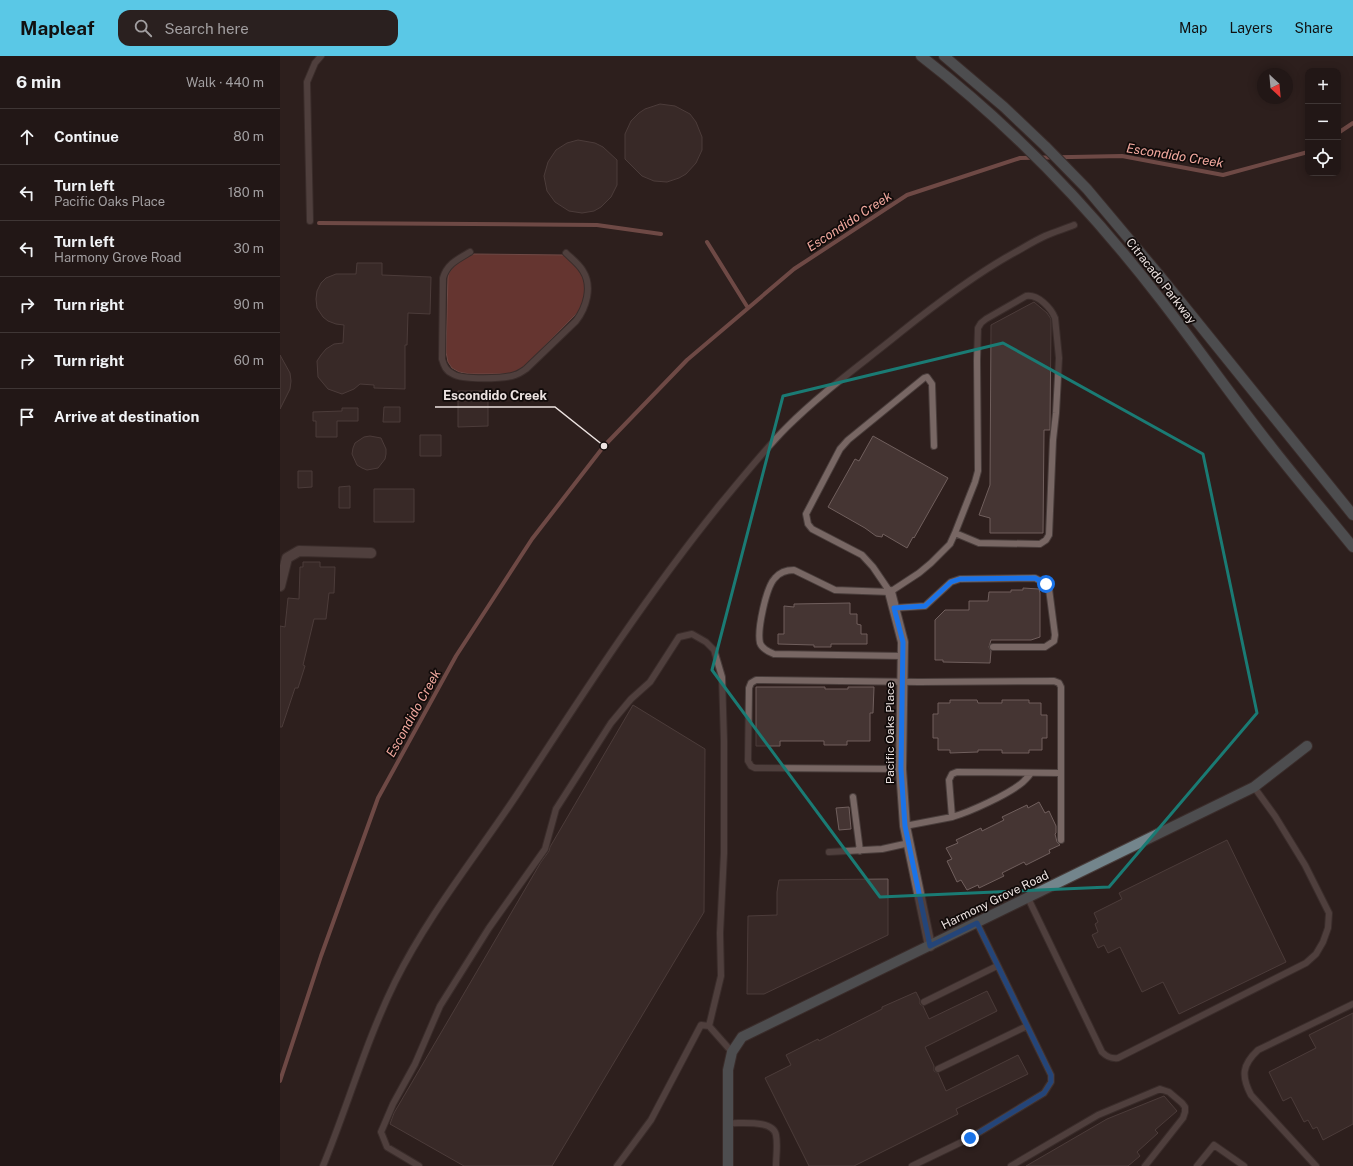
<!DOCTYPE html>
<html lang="en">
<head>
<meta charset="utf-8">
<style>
  :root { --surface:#221716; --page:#2a201f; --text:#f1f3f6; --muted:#a29fa1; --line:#3f3635; --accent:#5ac8e6 }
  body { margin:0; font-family:"Public Sans",sans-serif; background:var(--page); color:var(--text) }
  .controls { position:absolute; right:12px; top:12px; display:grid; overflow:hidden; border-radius:8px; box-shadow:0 2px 10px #0003 }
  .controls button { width:36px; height:36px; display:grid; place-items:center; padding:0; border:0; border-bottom:1px solid var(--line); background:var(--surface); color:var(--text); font:20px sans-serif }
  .compass { position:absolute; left:977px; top:12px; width:36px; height:36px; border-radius:50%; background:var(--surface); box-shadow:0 2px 10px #0003; rotate:154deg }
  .stop { position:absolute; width:12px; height:12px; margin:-9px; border:3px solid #1a73e8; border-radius:50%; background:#fff }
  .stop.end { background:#1a73e8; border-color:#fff; box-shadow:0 1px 4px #0008 }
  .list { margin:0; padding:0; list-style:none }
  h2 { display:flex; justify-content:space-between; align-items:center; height:52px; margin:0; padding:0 16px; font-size:17px }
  h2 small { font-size:13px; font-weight:400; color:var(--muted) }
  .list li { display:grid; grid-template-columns:26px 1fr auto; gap:12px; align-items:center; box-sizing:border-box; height:56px; padding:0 16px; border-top:1px solid var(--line) }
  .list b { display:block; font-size:15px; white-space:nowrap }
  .list p { margin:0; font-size:13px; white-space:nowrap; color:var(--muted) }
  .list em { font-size:13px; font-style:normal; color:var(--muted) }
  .icon { flex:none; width:22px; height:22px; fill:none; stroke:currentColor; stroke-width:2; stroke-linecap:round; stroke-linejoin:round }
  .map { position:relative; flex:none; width:1073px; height:1110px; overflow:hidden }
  header { display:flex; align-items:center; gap:24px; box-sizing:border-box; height:56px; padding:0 20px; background:var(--accent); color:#111 }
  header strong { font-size:19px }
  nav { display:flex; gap:22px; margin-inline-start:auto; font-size:14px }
  .search { width:280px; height:36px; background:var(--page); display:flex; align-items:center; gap:10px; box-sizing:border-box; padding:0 14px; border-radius:12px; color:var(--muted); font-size:15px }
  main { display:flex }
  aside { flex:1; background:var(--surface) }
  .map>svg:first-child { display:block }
</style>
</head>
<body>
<header>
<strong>Mapleaf</strong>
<div class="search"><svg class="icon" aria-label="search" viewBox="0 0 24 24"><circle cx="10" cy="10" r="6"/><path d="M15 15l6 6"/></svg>Search here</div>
<nav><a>Map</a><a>Layers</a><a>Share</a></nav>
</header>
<main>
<aside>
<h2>6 min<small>Walk · 440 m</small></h2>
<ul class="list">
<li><svg class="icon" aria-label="ahead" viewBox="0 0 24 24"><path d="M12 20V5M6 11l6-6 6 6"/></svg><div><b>Continue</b></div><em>80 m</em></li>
<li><svg class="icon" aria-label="left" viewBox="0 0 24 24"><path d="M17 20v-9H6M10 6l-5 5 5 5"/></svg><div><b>Turn left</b><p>Pacific Oaks Place</p></div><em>180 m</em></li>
<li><svg class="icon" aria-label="left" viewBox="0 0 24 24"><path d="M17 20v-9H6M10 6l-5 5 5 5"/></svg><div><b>Turn left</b><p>Harmony Grove Road</p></div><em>30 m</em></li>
<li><svg class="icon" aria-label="right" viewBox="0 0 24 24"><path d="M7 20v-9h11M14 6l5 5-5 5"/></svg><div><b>Turn right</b></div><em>90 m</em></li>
<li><svg class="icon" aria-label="right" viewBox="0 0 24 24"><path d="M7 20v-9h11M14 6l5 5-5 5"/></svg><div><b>Turn right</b></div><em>60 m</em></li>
<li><svg class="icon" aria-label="arrive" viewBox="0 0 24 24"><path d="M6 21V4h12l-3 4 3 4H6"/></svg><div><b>Arrive at destination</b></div></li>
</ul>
</aside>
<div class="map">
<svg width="1073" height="1110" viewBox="0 0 1073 1110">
  <rect width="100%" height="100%" fill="#2e1f1d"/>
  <path fill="#a95148" stroke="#bd7d76" d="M 194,198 L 284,199 L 300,214 L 303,220 L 305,230 L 305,243 L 300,254 L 243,312 L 234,318 L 190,318 L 179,316 L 172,312 L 168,306 L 166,296 L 168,219 C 173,209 183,202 194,198 Z"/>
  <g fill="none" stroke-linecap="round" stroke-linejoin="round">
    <path stroke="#bd7d76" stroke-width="4" d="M 1058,77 L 1073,67
      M 39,167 L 317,169 L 381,178
      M 427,186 L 468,252
      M 0,1025 L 41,900 L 98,742 L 176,600 L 252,483 L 324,390 L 407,304 L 514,213 L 627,139 L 740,102 L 842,100 L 943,119 L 1028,96"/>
  </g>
  <path fill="#453533" stroke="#705f5d" d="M 380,48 L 395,50 L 410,58 L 416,66 L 422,81 L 422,94 L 416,107 L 406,118 L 399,122 L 387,126 L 374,125 L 362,120 L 345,103 L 345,78 L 351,65 L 359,57 L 365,53 Z
    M 298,84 L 315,87 L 323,91 L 337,104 L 337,129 L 331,141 L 321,151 L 314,155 L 302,157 L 289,155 L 275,146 L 267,135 L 264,120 L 268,106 L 276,94 L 287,87 Z
    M 77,207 L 102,207 L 102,219 L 151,221 L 150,258 L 128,257 L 127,289 L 125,289 L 125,333 L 94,332 L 94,329 L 80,328 L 74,333 L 62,338 L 48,333 L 38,321 L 37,305 L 41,299 L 46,293 L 54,288 L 63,287 L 64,269 L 56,268 L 48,265 L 43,261 L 37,252 L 36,243 L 37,235 L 41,227 L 46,222 L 56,218 L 76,218 Z
    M 754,246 L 767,257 L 771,263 L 771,268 L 770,368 L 770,374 L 764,374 L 763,477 L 710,477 L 710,462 L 699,459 L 710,429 L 711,269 Z
    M 0,299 L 10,317 L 11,325 L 10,333 L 0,353 Z
    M 178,335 L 208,335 L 208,370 L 178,371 Z
    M 104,351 L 120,351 L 120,366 L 103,366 Z
    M 62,352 L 78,352 L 78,365 L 57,365 L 57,381 L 36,381 L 36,365 L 33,365 L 33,356 L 62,355 Z
    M 140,379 L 161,379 L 161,400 L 140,400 Z
    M 90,380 L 101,382 L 106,393 L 106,398 L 105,403 L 98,412 L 87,414 L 82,412 L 77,409 L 72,398 L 73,392 L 75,387 L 84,381 Z
    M 593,380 L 668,422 L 634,482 L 633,481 L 627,492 L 603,478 L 602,481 L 596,480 L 585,472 L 548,451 L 575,403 L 579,405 Z
    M 18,415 L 32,415 L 32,431 L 18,432 Z
    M 70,430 L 70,452 L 59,452 L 59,431 Z
    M 94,433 L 134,433 L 134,466 L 94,466 Z
    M 23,506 L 40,506 L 40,511 L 55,511 L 54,537 L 49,537 L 46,563 L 34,563 L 23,609 L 25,610 L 18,632 L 15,632 L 2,671 L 0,671 L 0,570 L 5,571 L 8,542 L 19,543 L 20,511 L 23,511 Z
    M 743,532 L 759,533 L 760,537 L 760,581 L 751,584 L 711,584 L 709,591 L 711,595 L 710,607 L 663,606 L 663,604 L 655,604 L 655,564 L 665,554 L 689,554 L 689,545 L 708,545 L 709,536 L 731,536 L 731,534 L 743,534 Z
    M 570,547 L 570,558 L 577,558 L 577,568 L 581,569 L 581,578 L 587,578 L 587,588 L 551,588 L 551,591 L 534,591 L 534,589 L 498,588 L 498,578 L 504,578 L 504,550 L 514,551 L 514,548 Z
    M 476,631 L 545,631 L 545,633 L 568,633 L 568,631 L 594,631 L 593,657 L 590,657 L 590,685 L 567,685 L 567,689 L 544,689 L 544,685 L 500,685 L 500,690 L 476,690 Z
    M 670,644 L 697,644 L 698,647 L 722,647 L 722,644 L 749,644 L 749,647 L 761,647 L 761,659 L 767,659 L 767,682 L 762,682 L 762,694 L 749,694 L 749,697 L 722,697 L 722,694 L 698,694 L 698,696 L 670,697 L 670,694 L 658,694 L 658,682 L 653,682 L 653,658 L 658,658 L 658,647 L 670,647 Z
    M 353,649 L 425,693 L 424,856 L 272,1110 L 184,1110 L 110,1068 L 114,1057 L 261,806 L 269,795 L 270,791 Z
    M 759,746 L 765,757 L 769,755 L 776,770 L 776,777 L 775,778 L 777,786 L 780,789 L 769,794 L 770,797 L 746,809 L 744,806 L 722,817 L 724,820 L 699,832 L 698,829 L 687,834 L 681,824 L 677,826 L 667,805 L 672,803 L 666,792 L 678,787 L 676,784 L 701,772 L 702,775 L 724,764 L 722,761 L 747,749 L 748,752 Z
    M 569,751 L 571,773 L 559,774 L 556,752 Z
    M 947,784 L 1006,906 L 899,958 L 883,926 L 862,936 L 840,891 L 828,897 L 824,889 L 818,892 L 812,879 L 818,876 L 815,868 L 818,866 L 814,857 L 842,843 L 839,837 Z
    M 608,823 L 608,879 L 484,938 L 467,938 L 468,860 L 497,859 L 497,836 L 499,824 Z
    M 707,935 L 717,955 L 645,991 L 654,1010 L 654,1015 L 658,1017 L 666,1035 L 738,999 L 748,1018 L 676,1053 L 678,1058 L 574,1110 L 529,1110 L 485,1022 L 511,1009 L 506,999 L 538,983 L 539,985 L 602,953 L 602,951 L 636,936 L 640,944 L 640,948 L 643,950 L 649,963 Z
    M 1073,957 L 1073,1068 L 1043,1084 L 1037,1071 L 1033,1073 L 1028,1064 L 1024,1066 L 1011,1041 L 1003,1045 L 989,1016 L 1036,992 L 1029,979 Z
    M 884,1040 L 897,1055 L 875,1074 L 878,1077 L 857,1096 L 860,1100 L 848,1110 L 746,1110 L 827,1063 Z"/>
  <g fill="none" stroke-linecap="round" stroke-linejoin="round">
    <g stroke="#493d3b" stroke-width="8">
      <path id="lane" d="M 30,165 L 27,26 L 35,7 L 41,0
        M 190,196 C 178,203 167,208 163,222 L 162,303 C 164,310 166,315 173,318 C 182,324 225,323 235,319 C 239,318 243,315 246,313 L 296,265 C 306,252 313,231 303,215 C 299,208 291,202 286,197
        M 610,536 L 593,511 L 582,499 L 532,473 L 528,468 L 526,458 L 560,393 L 568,384 L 644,322 L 647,321 L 652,328 L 654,390
        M 614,552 L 645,550 L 671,526 L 680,523 L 755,522 L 766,528 L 769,533 L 775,579 L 774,585 L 765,591 L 713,591
        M 623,600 L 494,598 C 489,596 482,593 480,587 C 477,574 486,531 495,522 C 500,516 506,514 514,514 L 555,534 L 610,536 L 639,517 L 651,507 L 670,488 L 675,477 L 699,487 L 760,488 L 766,484 L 769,479 L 773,384 L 776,357 L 779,302 L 775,262 C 771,252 758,238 746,240 L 706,263 L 701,267 L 698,272 L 697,304 L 698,415 L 695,426 L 675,477
        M 621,713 L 475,712 L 471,710 L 468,705 L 469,632 L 471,627 L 476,624 L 639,626 L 774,625 L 779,627 L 781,631 L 781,784
        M 573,741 L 580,795
        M 672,761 C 690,756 729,738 743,726 C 746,723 749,720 751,717
        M 625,770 L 672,761 L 669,724 L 672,718 L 677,716 L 780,717
        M 549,796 L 602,793 L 629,787
        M 748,842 L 822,996 C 827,1001 831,1003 838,1002 L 1026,907 L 1036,898 L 1043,886 L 1048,872 L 1049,857 L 1025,809 L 995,760 L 974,731
        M 644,946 L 717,910
        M 658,1013 L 747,970
        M 448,1067 C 460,1068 493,1063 496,1079 C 498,1089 496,1100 496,1110
        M 43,1110 C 68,1049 86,985 115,926 C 149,857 198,798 240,734 C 304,636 368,537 442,446 C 463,421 484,394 507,371 C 542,336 583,307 621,276 C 656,248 693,220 732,198 C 743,192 754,185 765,180 C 774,176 784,173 794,169
        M 139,1110 L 107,1091 L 101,1076 L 113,1048 L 135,1008 L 160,950 L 209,872 L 265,793 L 276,753 L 331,667 L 351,643 L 370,626 L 399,581 L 412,578 L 426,586 L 434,594 L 442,621 L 444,685 L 444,797 L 440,877 L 441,920 L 429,970
        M 337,1110 L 371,1064 L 421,969 L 429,970 L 452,996
        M 632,1110 L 690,1082 L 764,1037 L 771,1026 L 771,1019 L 697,867
        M 731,1110 L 818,1059 L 880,1033 L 889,1036 L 902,1047 L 905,1051 L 905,1056 L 903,1062 L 865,1110
        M 917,1110 L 934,1089 L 964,1110
        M 1036,1110 L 971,1039 C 961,1020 962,1009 978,994 L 1073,948"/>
    </g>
    <g stroke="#493d3b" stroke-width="12">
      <path id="street" d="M 0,530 L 7,502 L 19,495 L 91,497
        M 610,536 L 623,586 L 621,713 L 625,770 L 650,890"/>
    </g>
    <g stroke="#493d3b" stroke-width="12">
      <path id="secondary" d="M 641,0 C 732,70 811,153 881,244 C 919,293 955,345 994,394 C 1020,427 1047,459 1073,491
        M 664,0 L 724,51 L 765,90 L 807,133 L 880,220 L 1073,459
        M 448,1110 L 448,1014 L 452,996 L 462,981 L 974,731 L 1027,690"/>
    </g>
    <use href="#lane" stroke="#786764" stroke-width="6"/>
    <use href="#street" stroke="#786764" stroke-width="10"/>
    <use href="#secondary" stroke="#73858c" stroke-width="10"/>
  </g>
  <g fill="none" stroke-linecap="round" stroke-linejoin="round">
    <path stroke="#1a73e8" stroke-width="5" d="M 690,1082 L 764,1037 L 771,1026 L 771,1019 L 697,867 L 650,890 L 625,770 L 621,713 L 623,586 L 614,552 L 645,550 L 671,526 L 680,523 L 755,522 L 766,528"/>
  </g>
  <path d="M0 0H1073V1110H0ZM 723,287 L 923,398 L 977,657 L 829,831 L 600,841 L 432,614 L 503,340 Z" fill="#2e1f1d" fill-opacity=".55" fill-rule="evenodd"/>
  <path fill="none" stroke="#1a7b74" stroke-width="3" stroke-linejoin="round" d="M 723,287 L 923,398 L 977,657 L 829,831 L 600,841 L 432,614 L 503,340 Z"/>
  <g text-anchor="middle" stroke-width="3.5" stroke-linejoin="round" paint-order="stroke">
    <g font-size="12" fill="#ede3e1" stroke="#110b0a">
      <text transform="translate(881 225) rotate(52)" y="4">Citracado Parkway</text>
      <text transform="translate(610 677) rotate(-90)" y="4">Pacific Oaks Place</text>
      <text transform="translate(715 844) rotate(-26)" y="4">Harmony Grove Road</text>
    </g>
    <g font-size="13" font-style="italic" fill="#f3a99f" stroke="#110b0a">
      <text transform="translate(895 99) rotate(9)" y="5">Escondido Creek</text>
      <text transform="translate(569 165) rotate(-33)" y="5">Escondido Creek</text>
      <text transform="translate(133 657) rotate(-61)" y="5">Escondido Creek</text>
    </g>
  </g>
  <path fill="none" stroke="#ede3e1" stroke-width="1.5" d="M324 390L275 351H155"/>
  <circle fill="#ede3e1" stroke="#110b0a" stroke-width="1.5" cx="324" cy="390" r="4"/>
  <g font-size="13" text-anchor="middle" font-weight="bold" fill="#ede3e1" stroke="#110b0a" stroke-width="3.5" stroke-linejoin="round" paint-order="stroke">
    <text x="215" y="344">Escondido Creek</text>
  </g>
</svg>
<div class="controls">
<button>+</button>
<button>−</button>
<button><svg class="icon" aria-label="locate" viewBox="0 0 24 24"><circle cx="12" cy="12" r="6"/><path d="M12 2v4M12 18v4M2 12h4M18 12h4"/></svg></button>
</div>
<svg class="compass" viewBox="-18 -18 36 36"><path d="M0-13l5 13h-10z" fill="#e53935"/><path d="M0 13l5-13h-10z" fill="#a29fa1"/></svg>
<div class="stop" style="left:766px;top:528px"></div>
<div class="stop end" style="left:690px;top:1082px"></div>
</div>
</main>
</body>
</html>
